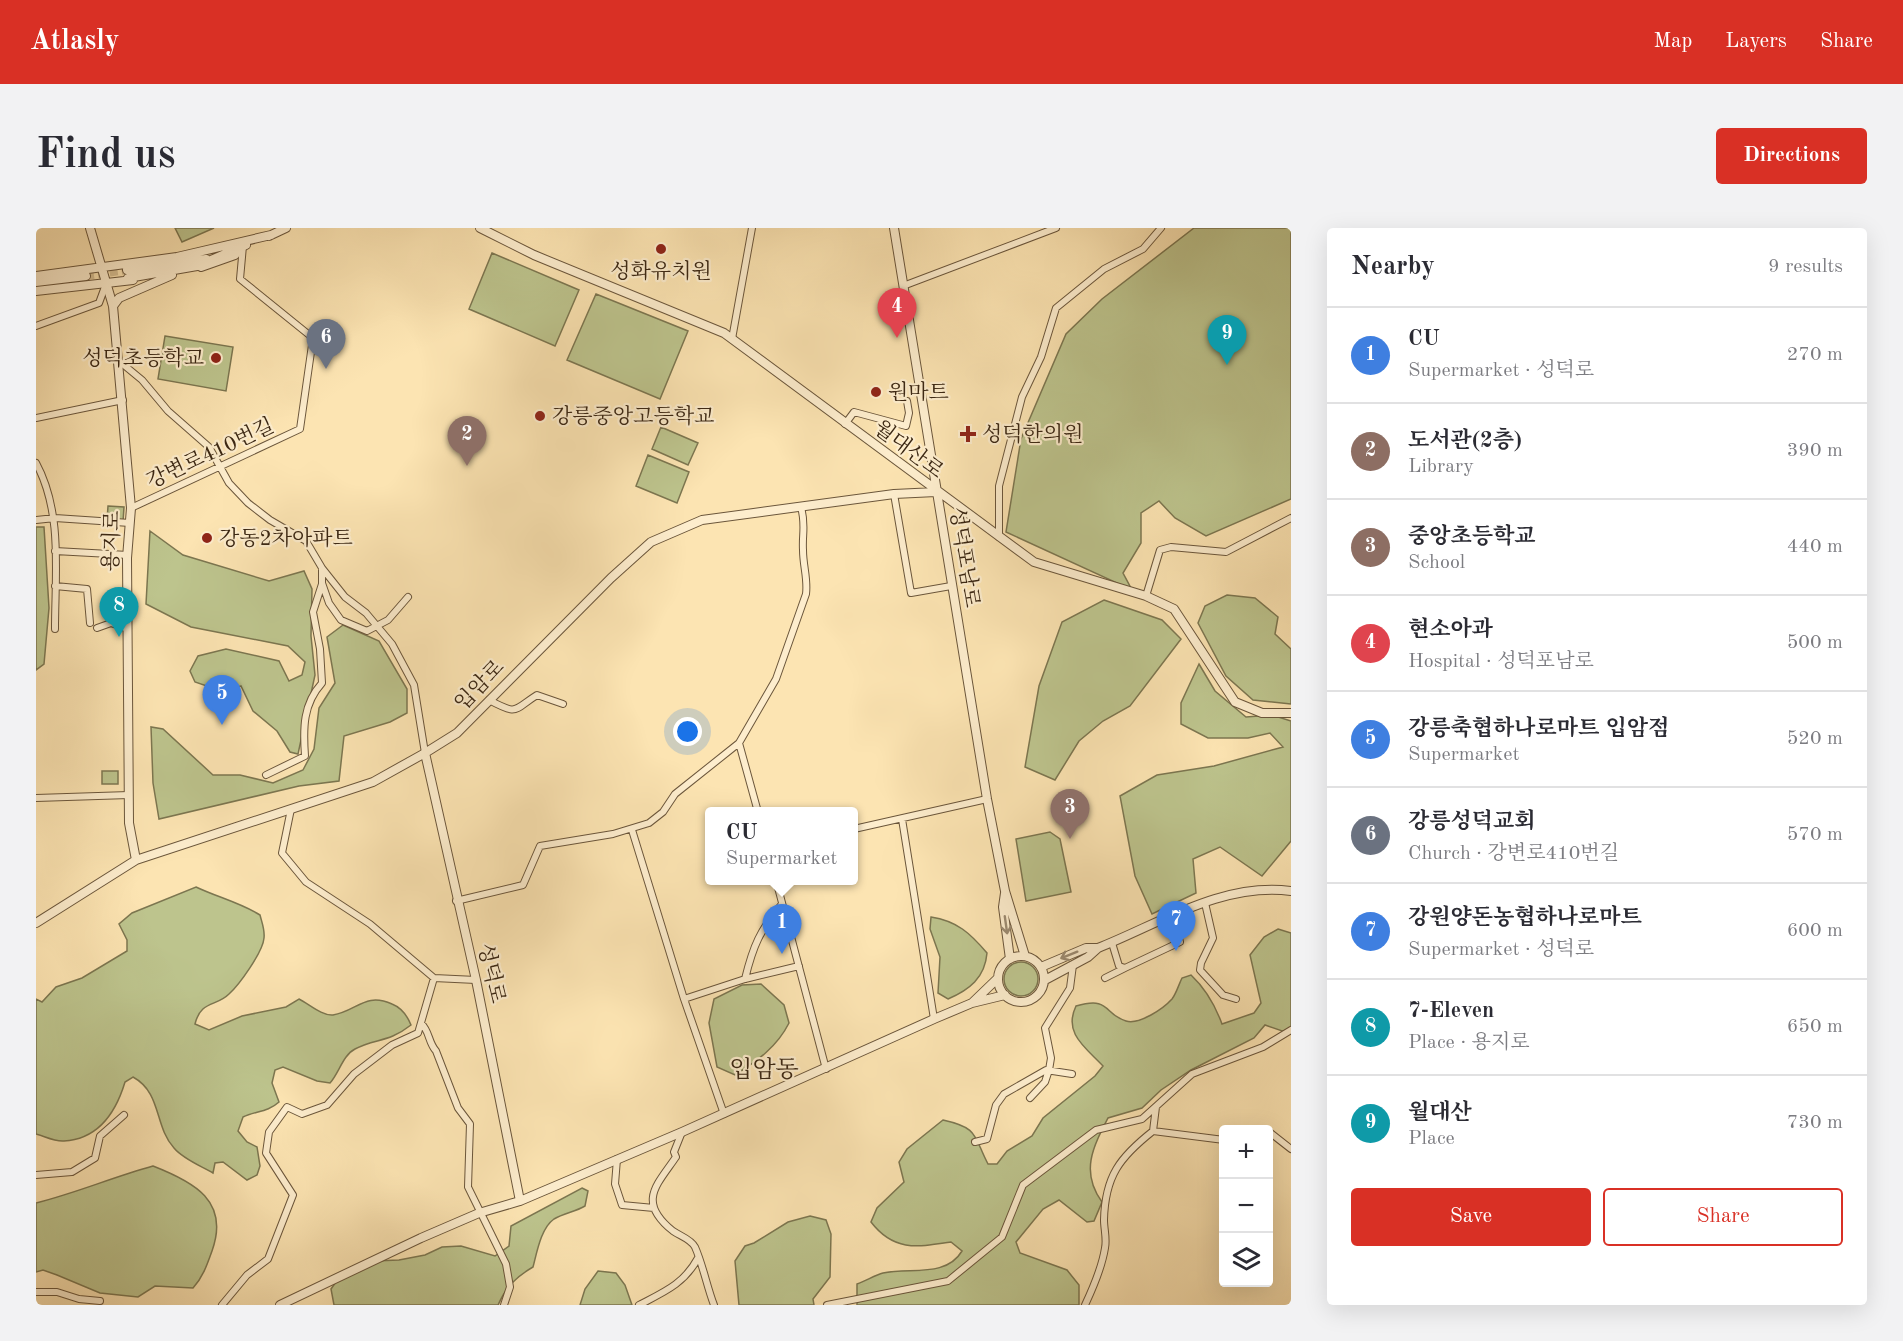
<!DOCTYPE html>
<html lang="en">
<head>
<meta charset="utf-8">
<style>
  :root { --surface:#fff; --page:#f2f2f3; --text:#2b2b33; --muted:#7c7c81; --line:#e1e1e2; --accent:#d93025 }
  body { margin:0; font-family:"Old Standard TT","Noto Serif KR",serif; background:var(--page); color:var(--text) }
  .controls { position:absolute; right:18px; bottom:18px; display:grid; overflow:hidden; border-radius:6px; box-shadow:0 6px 24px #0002 }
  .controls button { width:54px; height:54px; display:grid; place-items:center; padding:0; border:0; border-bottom:2px solid var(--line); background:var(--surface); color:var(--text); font:30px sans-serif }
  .you { position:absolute; left:652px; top:504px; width:21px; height:21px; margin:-15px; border:4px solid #fff; border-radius:50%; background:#1a73e8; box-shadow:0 0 0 9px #1a73e833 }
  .badge { display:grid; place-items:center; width:39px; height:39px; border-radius:50%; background:var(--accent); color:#fff; font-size:20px; font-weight:700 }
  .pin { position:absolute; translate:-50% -50px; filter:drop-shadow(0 2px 3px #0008) }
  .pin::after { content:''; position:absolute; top:32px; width:21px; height:18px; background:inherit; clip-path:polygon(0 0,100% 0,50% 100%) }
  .popup { position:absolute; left:669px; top:579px; width:153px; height:78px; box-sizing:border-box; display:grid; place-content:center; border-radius:6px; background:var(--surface); filter:drop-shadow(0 2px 4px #0005); font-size:20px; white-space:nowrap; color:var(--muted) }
  .popup b { font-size:22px; color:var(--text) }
  .popup::after { content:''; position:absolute; left:50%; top:100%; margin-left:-12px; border:12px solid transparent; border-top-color:var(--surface) }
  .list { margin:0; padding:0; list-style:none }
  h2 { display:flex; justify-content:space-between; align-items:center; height:78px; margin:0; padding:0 24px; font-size:26px }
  h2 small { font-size:20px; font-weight:400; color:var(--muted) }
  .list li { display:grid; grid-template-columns:39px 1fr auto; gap:18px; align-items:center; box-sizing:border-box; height:96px; padding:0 24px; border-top:2px solid var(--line) }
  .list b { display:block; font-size:22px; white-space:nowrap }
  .list p { margin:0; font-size:20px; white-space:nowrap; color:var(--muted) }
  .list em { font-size:20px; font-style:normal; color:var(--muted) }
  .actions { display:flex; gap:12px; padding:18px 24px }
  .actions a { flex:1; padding:14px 0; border:2px solid var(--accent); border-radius:6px; text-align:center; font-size:21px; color:var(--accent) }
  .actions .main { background:var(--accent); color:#fff }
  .icon { flex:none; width:33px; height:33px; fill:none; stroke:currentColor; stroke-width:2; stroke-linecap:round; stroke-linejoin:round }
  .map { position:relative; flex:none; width:1255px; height:1077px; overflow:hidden; border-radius:6px }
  header { display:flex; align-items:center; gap:36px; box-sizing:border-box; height:84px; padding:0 30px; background:var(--accent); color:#fff }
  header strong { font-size:28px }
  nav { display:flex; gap:33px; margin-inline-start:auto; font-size:21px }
  .intro { display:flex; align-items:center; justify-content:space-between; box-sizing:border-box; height:144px; padding:0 36px }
  h1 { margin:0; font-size:42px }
  .button { padding:15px 27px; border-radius:6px; background:var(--accent); color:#fff; font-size:21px; font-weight:700 }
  main { display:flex; gap:36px; padding:0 36px }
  aside { flex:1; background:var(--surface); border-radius:6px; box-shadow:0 6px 24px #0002 }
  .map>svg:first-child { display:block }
</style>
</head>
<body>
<header>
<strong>Atlasly</strong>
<nav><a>Map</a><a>Layers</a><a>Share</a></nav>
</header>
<div class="intro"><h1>Find us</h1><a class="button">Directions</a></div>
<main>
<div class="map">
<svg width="1255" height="1077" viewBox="0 0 1255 1077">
  <rect width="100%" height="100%" fill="#fce4b2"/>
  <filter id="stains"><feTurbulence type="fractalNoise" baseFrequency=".00333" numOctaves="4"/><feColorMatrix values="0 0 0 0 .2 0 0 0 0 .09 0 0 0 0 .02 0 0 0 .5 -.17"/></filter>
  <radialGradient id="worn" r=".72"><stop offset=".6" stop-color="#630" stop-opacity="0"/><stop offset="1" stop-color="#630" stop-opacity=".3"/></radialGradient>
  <path fill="#bdc48d" stroke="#7c7650" stroke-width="1.5" d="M 139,0 L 178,0 L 146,14 Z
    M 1158,0 L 1255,0 L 1255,271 L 1170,308 L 1139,290 L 1123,273 L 1105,285 L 1105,315 L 1087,345 L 1096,362 L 970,304 L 985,211 L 1030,106 L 1066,71 Z
    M 456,25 L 543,62 L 519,118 L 433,81 Z
    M 560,66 L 652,103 L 624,171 L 531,132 Z
    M 129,108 L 197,119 L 190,163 L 122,151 Z
    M 625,199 L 662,215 L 652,237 L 616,221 Z
    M 612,227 L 653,244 L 641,275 L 600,258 Z
    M 72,278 L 88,279 L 87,294 L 71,293 Z
    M 0,299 L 8,299 L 13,380 L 8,436 L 0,442 Z
    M 114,303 L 147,327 L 233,353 L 268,343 L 276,361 L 275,408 L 279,447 L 262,526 L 254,524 L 241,503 L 217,483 L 205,458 L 188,464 L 159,454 L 154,443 L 162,428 L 190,421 L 243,433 L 253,453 L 266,447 L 269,434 L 252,418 L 155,399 L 110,376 Z
    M 1191,367 L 1219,370 L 1242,389 L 1239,406 L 1255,421 L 1255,476 L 1217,472 L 1190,448 L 1162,395 L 1169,378 Z
    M 1068,372 L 1126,392 L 1145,411 L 1094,478 L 1067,493 L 1043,513 L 1019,552 L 989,539 L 1003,458 L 1026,394 Z
    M 307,397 L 343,413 L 371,461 L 371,485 L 354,494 L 308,508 L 303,553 L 263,558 L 123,591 L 117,555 L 115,499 L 127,501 L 177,547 L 204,547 L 237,555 L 267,542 L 278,521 L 283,480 L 299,455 L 291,409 Z
    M 1163,436 L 1179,463 L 1210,489 L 1236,487 L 1255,493 L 1255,613 L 1226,648 L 1184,619 L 1157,631 L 1160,665 L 1116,686 L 1099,648 L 1084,568 L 1121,547 L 1178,538 L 1247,519 L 1234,505 L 1212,510 L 1172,510 L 1145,496 L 1145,475 Z
    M 66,543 L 82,543 L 82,556 L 66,556 Z
    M 1014,604 L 1024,611 L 1035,664 L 990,673 L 980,611 Z
    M 160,659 C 181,669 205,675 224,687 C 226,695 229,702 228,710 C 227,724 203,757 193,766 C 180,779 165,772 159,796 L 173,802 L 206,788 L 250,779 L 263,771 C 273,776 286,788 297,787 C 321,783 329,764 356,776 C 366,780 371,787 375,797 C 352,815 340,810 319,821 C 307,827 303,845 294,855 L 281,853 L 247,839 L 239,842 L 236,855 L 243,874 C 232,884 220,883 207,889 L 202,903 L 211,914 L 221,919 L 224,938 L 221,947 L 211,952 L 187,934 L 179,935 L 177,945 C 165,938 147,931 138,920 C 118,898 126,865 97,849 L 89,854 C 80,884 62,911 28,913 C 19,914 8,908 0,906 L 0,771 L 6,774 L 20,759 L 46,750 L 91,723 L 91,712 L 83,696 L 96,685 Z
    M 895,689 C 921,693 934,705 951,725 C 949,750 933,762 912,771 L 902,765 L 904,729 L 894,701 Z
    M 1242,701 L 1255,705 L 1255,806 L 1229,797 L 1218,810 L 1155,842 L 1125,862 L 1106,880 L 1072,890 C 1057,919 1044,944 1066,974 L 1058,993 L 1051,994 L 1023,972 L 1007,981 L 980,1014 L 984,1025 L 1031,1042 L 1043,1057 L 1043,1077 L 821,1077 L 821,1056 C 830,1053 839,1047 847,1045 C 874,1039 910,1050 926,1023 L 915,1014 C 882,1019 858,1024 835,994 L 841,980 L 868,954 L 863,934 L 871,921 L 907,892 C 943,900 937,907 952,936 L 961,936 L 971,923 L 996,908 L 1007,890 L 1059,848 L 1067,838 C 1049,819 1027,805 1040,778 C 1075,768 1067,786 1090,793 C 1103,797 1127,781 1136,771 C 1140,766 1143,756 1146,750 L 1155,747 C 1170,761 1179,777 1186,796 L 1218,785 L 1225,775 L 1214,727 L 1228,709 Z
    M968 751a17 17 0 1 1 34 0a17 17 0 1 1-34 0Z
    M 725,756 L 748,777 L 753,795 C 741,819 721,833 699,847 L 681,839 L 673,795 L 678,771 L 706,757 Z
    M 117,938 C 158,954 194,973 176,1023 C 171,1037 167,1049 157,1060 L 119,1058 L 102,1069 L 64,1065 L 21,1047 L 7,1042 L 0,1044 L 0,975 C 40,965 77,949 117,938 Z
    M 546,960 L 552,963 L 549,978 C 539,984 528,985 518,991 C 505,1000 501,1024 497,1039 C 480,1049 470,1059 462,1077 L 298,1077 L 295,1061 L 307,1044 L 338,1033 L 363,1032 L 389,1027 L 406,1019 L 425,1018 L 459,1028 L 473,1018 L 475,998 Z
    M 774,988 L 790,992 L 795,1006 L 794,1049 L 777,1071 L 778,1077 L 703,1077 L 699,1033 L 709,1018 L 718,1015 L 752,994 Z
    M 562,1043 L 580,1045 L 589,1057 L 596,1077 L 544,1077 L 549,1061 Z"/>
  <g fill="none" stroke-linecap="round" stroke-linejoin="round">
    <path stroke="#d5be92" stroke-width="8" stroke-dasharray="8 4" stroke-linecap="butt" d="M 50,48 L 91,42"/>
    <g stroke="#6b563b" stroke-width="8">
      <path id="minor" d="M 867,58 L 1020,0
        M 0,98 L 63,75 L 70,56
        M 696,111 L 716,0
        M 83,133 L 106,152 L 132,183 L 173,219 L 193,255 L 212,275 L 234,292 L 270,313 L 286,340 L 286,355 L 293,375 L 305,392 L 331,403 L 352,392 L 372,369
        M 0,190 L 87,172
        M 809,196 L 818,184 L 870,198 L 873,185 L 871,173
        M 0,235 C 27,285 19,345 19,401
        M 858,266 L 875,365 L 915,358
        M 95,280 L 264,201 L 277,110 L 204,51 L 207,18
        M 0,292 L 19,290 L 94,295
        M 963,309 L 963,258 L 986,169 L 1005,129 L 1020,80 L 1068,41 L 1107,21 L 1125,0
        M 19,323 L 92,327
        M 286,340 L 309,369 L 330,385 L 356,416 L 378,457 L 389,525
        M 19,358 L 51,361 L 54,395
        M 1110,368 L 1124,322 L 1135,319 L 1190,324 L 1255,290
        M 61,400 L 75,395 L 92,401
        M 453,472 C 483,488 477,482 501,467 L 527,476
        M 703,515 L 722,584
        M 230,547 L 269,528 C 267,500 267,476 286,455 L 284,421 L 277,384 L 286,356
        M 0,570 L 93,567
        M 255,581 L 246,625 L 270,654 L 334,696 L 398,750 L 440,752
        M 866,591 L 898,791
        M 818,601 L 951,571
        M 596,602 L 648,771 L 688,886
        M 740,652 L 790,841
        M 420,673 L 487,657 L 504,618 L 577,606 L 613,595 L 627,584 L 639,566 L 703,515 L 740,451 L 770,366 C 772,351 767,338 767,322 C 766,306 770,297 765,279
        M 1169,675 L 1177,710 L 1165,735 L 1164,742 L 1187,767 L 1200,771
        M 1076,715 L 1083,738 L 1089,740 L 1144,714 L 1136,688
        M 1069,750 L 1089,740
        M 709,751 C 717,718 724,702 746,676
        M 648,771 L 709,751 L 763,738
        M 385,795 C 394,804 392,814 400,823 L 422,880 L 434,896 L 432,959 L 470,1036 L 474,1059 L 468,1077
        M 994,870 L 1009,854 L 1013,842 L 1015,830 L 1009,800 L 1034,760 L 1037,737
        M 1200,902 L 1207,902
        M 1117,903 L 1188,912
        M 1232,903 L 1255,921
        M 646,904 L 638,924 L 640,929 C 620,958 601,974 637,1003 C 644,1008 655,1011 659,1019 C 667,1037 671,1059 678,1077
        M 939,914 L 951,911 L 960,877 L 968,866 L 1010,842 L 1036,846
        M 581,931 L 579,956 L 586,977 L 618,980
        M 0,947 L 36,944 L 59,930 L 64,908 L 88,887
        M 0,1064 L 21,1064 L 43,1071 L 64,1073
        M 186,1077 L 211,1047 L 232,1031 L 257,967 L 230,925 L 233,904 L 251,879 L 266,886 L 291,877 L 318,846 L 356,817 L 382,805 L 398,750
        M 603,1077 C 628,1064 648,1056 662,1030
        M 791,1077 L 912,1053 L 966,1009 L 987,957 L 1060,902 L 1106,891 L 1156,846 L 1227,819 L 1255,802
        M 1049,1077 C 1057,1060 1066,1039 1069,1020 C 1071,1011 1068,1001 1068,992 C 1069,948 1084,929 1117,903 L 1120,879"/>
    </g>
    <g stroke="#6b563b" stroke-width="10">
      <path id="tertiary" d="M 54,0 L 77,78 L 95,280 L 91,330 L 93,595 L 100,632
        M 444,0 L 498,27 L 688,105 L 998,334 L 1110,368 L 1138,381 L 1199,474 L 1226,485 L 1255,485
        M 858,0 L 951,571 L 969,663 L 989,728
        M 233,8 L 250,0
        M 165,39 L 199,27 L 205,20
        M 91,42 L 170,31
        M 0,48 L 141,29 L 235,7
        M 92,50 L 161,38 L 210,17
        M 0,54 L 50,48
        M 0,63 L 97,52
        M 77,78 L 83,70 L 136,47
        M 389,525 L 440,752 L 484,973
        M 969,665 L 967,679 L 974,731
        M 0,695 L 100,632 L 337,554 L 389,525 L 421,505 L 575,350 L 615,314 L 666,292 L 858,266 L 900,264
        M962 751a23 23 0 1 1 46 0a23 23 0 1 1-46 0Z
        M 1005,739 L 1050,720 L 1062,720 C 1123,696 1186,654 1255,663
        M 1009,752 L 1052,729 L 1062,720
        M 936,775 L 962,750
        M 244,1077 L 385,1010 L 443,985 L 484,973 L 646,904 L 898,791 L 936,775 L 969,767"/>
    </g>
    <use href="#minor" stroke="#fdedcd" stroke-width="6"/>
    <use href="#tertiary" stroke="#fdedcd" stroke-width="8"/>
  </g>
  <defs><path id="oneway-shaft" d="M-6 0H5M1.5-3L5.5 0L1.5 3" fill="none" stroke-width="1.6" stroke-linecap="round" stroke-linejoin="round" transform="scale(1.5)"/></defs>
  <g stroke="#9c8a70">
    <use href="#oneway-shaft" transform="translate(970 697) rotate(82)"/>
    <use href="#oneway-shaft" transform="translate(1033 727) rotate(158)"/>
  </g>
  <g fill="#8f2418" stroke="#fdedcd" stroke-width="2">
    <circle cx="625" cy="21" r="6"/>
    <circle cx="180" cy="130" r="6"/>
    <circle cx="840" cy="164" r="6"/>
    <circle cx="504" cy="188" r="6"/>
    <path d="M929 197h6v6h6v6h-6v6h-6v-6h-6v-6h6z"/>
    <circle cx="171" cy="310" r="6"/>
  </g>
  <g text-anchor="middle" stroke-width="4.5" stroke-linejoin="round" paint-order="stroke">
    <g font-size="21" fill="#3b2713" stroke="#fdedcd" text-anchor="start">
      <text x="625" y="50" text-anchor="middle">성화유치원</text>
      <text x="168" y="137" text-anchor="end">성덕초등학교</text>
      <text x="852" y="171">원마트</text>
      <text x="516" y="195">강릉중앙고등학교</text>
      <text x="946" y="213">성덕한의원</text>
      <text x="183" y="317">강동2차아파트</text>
    </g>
    <g font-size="21" fill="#3b2713" stroke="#fdedcd">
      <text transform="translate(873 221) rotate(37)" y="7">월대산로</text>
      <text transform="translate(174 225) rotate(-25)" y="7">강변로410번길</text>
      <text transform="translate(75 313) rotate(-88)" y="7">용지로</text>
      <text transform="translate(929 329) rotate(81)" y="7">성덕포남로</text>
      <text transform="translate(443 457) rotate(-46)" y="7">입암로</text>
      <text transform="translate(456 745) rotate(77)" y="7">성덕로</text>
    </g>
    <g font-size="24" fill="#3b2713" stroke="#fdedcd">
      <text x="728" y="849">입암동</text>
    </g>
  </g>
  <rect width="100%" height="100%" filter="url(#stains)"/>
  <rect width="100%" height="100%" fill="url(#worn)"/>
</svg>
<div class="controls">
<button>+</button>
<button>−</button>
<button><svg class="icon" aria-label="layers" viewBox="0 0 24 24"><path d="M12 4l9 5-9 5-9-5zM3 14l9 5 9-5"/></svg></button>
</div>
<div class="you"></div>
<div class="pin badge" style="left:746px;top:726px;background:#3f7fe0">1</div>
<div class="popup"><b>CU</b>Supermarket</div>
<div class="pin badge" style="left:431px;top:238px;background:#8d6e63">2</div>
<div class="pin badge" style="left:1034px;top:611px;background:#8d6e63">3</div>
<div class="pin badge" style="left:861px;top:110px;background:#e0444e">4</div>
<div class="pin badge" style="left:186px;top:497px;background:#3f7fe0">5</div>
<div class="pin badge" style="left:290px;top:141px;background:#6b7280">6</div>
<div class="pin badge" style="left:1140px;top:723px;background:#3f7fe0">7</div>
<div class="pin badge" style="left:83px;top:409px;background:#0f9aa8">8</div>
<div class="pin badge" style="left:1191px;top:137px;background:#0f9aa8">9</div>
</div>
<aside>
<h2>Nearby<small>9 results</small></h2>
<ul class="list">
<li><span class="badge" style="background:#3f7fe0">1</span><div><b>CU</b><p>Supermarket · 성덕로</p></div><em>270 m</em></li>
<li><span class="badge" style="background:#8d6e63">2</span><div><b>도서관(2층)</b><p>Library</p></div><em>390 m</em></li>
<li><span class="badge" style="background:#8d6e63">3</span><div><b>중앙초등학교</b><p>School</p></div><em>440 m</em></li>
<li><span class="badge" style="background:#e0444e">4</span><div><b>현소아과</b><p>Hospital · 성덕포남로</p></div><em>500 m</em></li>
<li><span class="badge" style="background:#3f7fe0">5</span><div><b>강릉축협하나로마트 입암점</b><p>Supermarket</p></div><em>520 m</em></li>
<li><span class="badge" style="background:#6b7280">6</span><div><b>강릉성덕교회</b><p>Church · 강변로410번길</p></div><em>570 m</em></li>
<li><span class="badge" style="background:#3f7fe0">7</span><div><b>강원양돈농협하나로마트</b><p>Supermarket · 성덕로</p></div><em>600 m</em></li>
<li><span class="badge" style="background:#0f9aa8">8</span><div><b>7-Eleven</b><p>Place · 용지로</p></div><em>650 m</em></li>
<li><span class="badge" style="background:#0f9aa8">9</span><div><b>월대산</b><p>Place</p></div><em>730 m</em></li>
</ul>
<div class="actions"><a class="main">Save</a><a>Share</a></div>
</aside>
</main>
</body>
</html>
